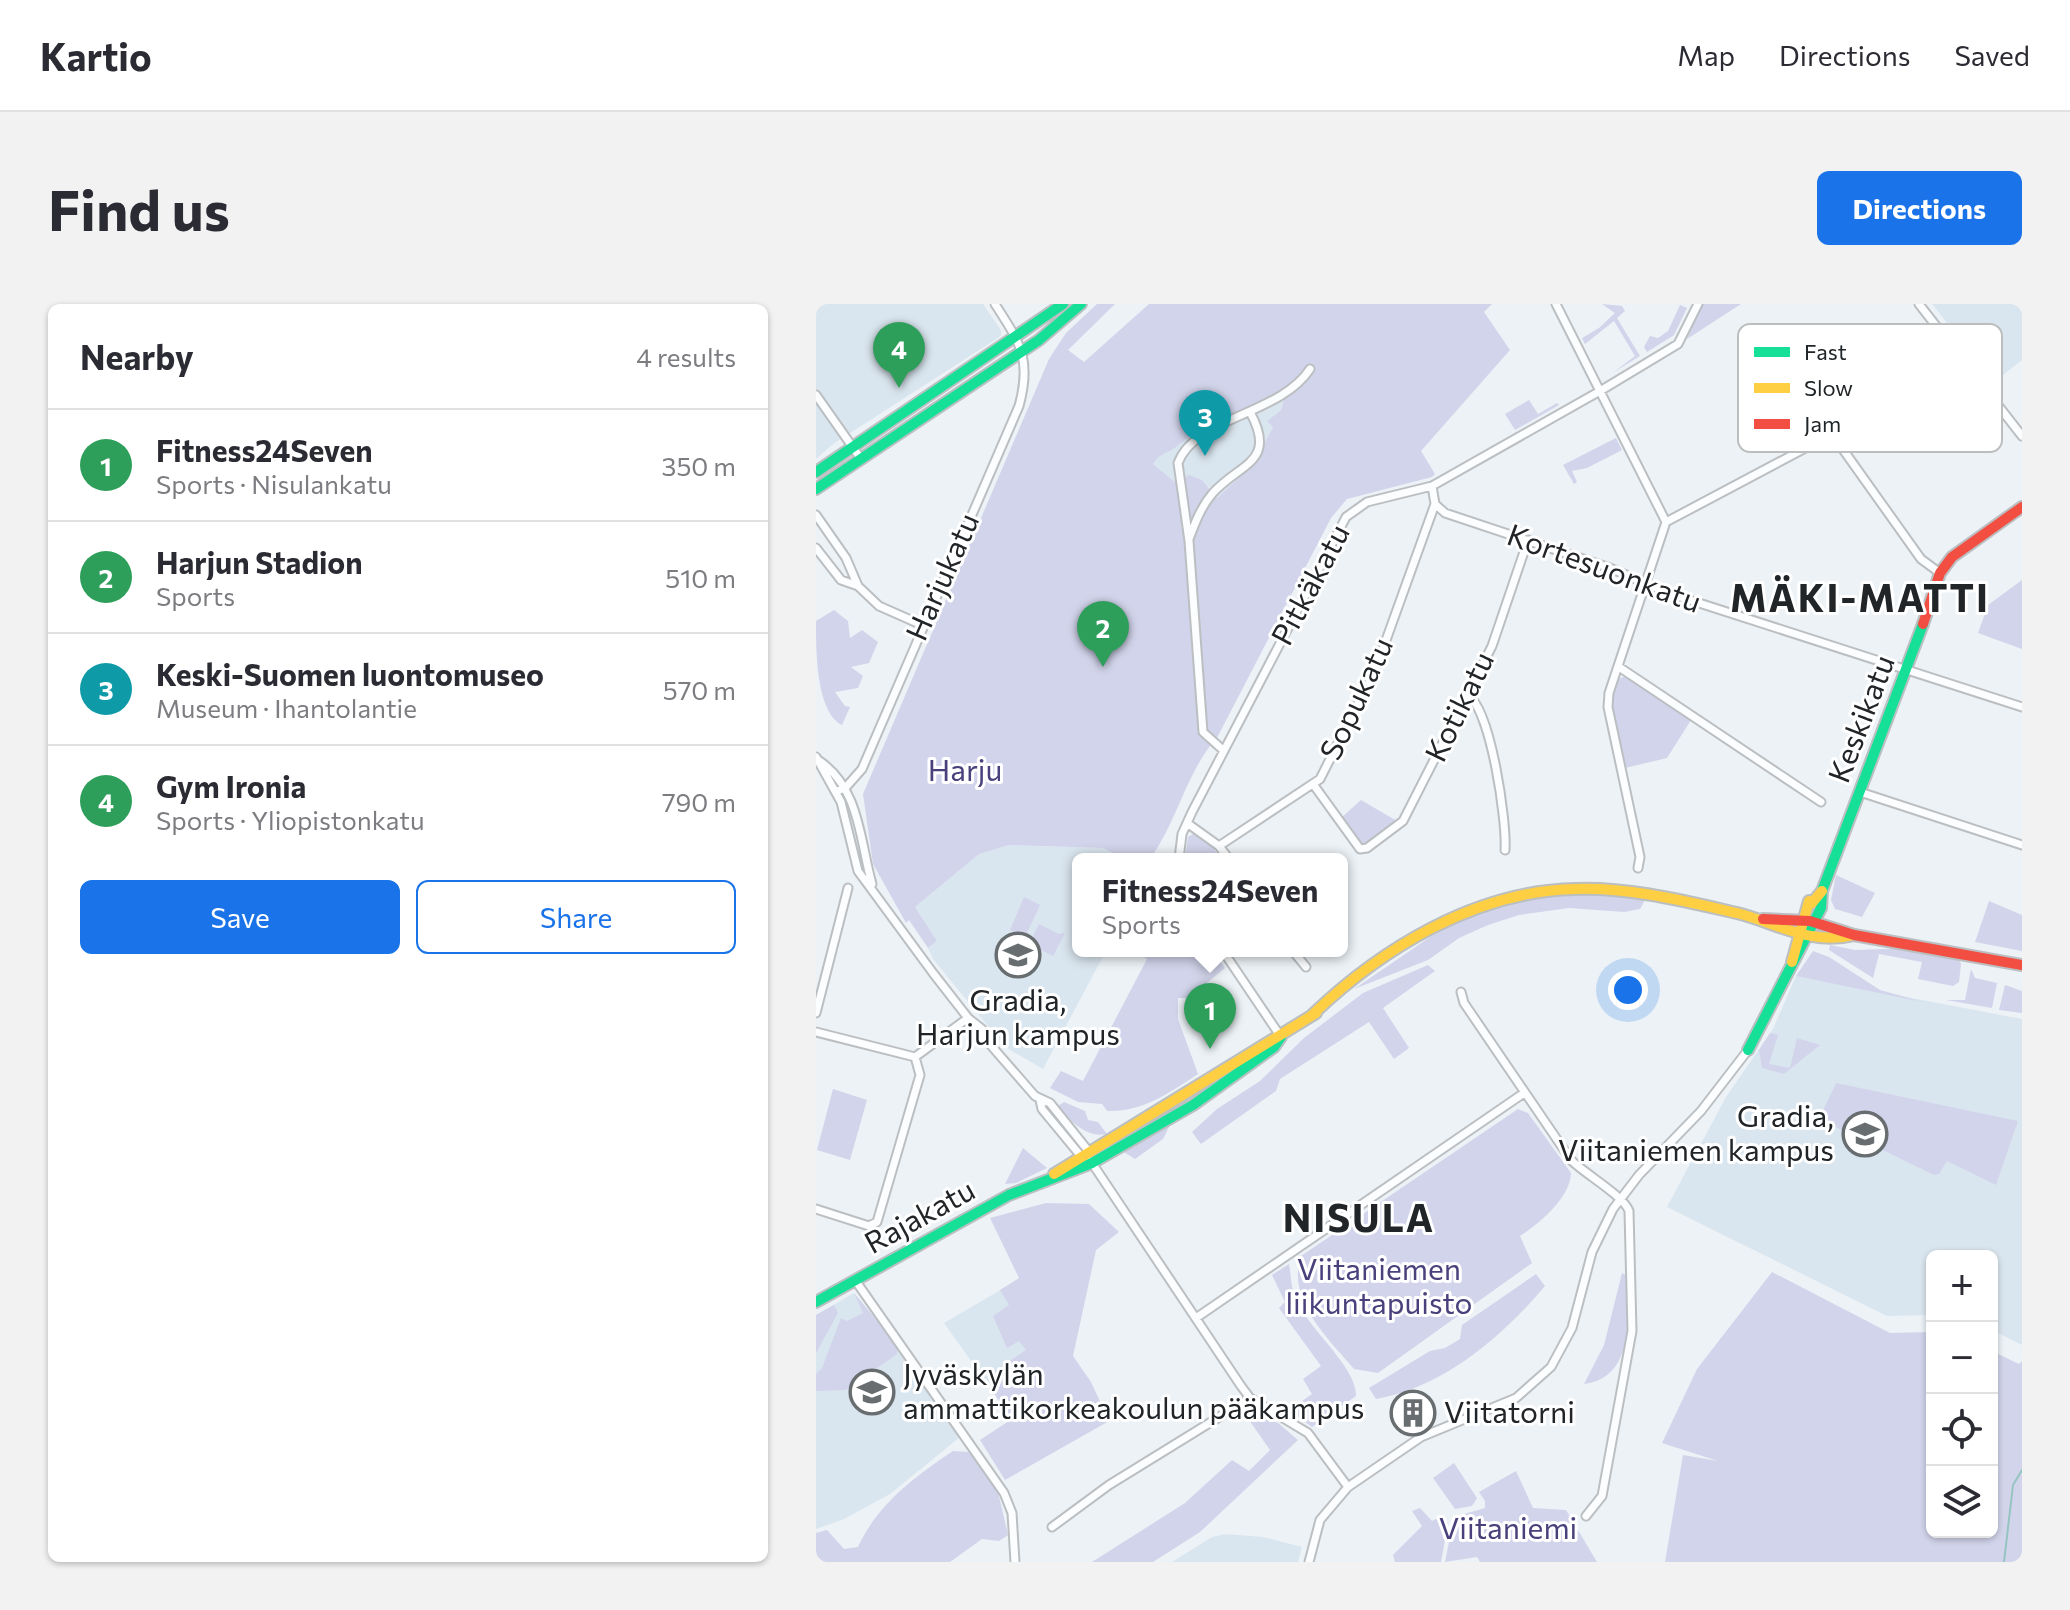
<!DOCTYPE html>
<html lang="en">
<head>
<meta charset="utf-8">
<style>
  :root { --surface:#fff; --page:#f2f2f3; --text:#2b2b33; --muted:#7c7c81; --line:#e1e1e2; --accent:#1a73e8 }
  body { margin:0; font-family:Commissioner,sans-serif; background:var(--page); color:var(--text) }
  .controls { position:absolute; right:24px; bottom:24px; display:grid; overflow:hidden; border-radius:12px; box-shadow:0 2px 6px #0004 }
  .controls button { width:72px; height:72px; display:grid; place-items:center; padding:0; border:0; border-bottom:2px solid var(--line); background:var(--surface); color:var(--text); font:40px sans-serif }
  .you { position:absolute; left:812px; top:686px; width:28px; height:28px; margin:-20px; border:6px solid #fff; border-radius:50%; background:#1a73e8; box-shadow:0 0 0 12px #1a73e833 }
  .badge { display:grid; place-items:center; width:52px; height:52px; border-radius:50%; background:var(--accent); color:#fff; font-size:26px; font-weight:700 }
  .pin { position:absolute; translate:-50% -66px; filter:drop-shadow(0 2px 4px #0008) }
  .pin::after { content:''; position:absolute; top:42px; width:28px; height:24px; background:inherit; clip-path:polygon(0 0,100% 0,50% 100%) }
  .popup { position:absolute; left:256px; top:549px; width:276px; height:104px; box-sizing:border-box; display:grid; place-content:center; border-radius:12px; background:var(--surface); filter:drop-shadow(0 2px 6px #0005); font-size:26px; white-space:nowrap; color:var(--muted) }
  .popup b { font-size:30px; color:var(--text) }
  .popup::after { content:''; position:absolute; left:50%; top:100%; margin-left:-16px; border:16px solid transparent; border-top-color:var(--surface) }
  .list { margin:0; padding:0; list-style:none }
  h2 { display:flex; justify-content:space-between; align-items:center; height:104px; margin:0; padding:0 32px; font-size:34px }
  h2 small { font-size:26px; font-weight:400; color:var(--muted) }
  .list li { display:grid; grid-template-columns:52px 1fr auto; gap:24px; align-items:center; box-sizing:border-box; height:112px; padding:0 32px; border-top:2px solid var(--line) }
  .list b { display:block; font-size:30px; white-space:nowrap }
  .list p { margin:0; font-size:26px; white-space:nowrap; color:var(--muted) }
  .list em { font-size:26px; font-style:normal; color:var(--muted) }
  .actions { display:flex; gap:16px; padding:24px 32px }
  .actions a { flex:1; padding:18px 0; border:2px solid var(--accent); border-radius:12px; text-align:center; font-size:28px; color:var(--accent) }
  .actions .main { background:var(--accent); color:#fff }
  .icon { flex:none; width:44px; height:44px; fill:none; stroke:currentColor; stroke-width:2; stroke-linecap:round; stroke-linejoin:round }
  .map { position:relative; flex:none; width:1206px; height:1258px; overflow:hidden; border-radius:12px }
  header { display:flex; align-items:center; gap:48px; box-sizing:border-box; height:112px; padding:0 40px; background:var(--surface); border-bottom:2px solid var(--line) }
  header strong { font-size:38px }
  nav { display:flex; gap:44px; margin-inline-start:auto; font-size:28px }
  .intro { display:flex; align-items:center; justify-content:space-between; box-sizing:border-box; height:192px; padding:0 48px }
  h1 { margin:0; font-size:56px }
  .button { padding:20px 36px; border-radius:12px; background:var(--accent); color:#fff; font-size:28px; font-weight:700 }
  main { display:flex; gap:48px; padding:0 48px }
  aside { flex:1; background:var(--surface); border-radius:12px; box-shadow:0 2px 6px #0004 }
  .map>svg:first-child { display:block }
</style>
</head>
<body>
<header>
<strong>Kartio</strong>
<nav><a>Map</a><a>Directions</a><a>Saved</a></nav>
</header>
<div class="intro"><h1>Find us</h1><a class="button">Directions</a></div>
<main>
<aside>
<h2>Nearby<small>4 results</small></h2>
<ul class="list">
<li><span class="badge" style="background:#2e9e5b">1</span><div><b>Fitness24Seven</b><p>Sports · Nisulankatu</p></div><em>350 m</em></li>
<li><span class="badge" style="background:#2e9e5b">2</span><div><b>Harjun Stadion</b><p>Sports</p></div><em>510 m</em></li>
<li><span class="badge" style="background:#0f9aa8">3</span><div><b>Keski-Suomen luontomuseo</b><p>Museum · Ihantolantie</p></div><em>570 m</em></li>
<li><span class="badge" style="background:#2e9e5b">4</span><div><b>Gym Ironia</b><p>Sports · Yliopistonkatu</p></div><em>790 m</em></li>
</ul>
<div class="actions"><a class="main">Save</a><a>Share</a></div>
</aside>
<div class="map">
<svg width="1206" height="1258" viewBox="0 0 1206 1258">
  <rect width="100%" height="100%" fill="#ecf2f6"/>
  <path fill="#dae6ef" d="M 0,0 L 167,0 L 185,26 L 185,32 L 17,140 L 0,155 Z
    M 1116,0 L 1206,0 L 1206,56 L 1178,78 Z
    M 463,90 L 468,95 L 465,106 L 458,111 L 457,123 L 438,159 L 401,194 L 393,183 L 376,173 L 359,178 L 337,160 L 344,148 L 361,142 L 381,126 Z
    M 193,541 L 287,544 L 307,555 L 262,555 L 262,647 L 290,647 L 227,765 L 189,743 L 117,655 L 112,644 L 121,637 L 99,603 L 163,550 Z
    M 980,672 L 1206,715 L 1206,1041 L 1176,1026 L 1176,952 L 1116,952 L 1116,1011 L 1071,1012 L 851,903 L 910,793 L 957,725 Z
    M 198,978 L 214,1065 L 175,1085 L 128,1019 Z
    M 38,989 L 82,1042 L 144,1133 L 74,1190 L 28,1215 L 0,1225 L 0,1011 Z
    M 410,1230 L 447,1233 L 486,1243 L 482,1258 L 356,1258 L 396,1233 Z"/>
  <path fill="#d2d4eb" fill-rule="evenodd" d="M 281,0 L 299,0 L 252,46 L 268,58 L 333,0 L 676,0 L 668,8 L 694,46 L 605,147 L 619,170 L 616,173 L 531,195 L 515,214 L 402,432 C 370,468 362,516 334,555 L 308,555 L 287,544 L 193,541 L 163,550 L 99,603 L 121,637 L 112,644 L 93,616 L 90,619 L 57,560 L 47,490 L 233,55 L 250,29 ZM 463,90 L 468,95 L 465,106 L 451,117 L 457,123 L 438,159 L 401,194 L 386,176 L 373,171 L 359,178 L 337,160 C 345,148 351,150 361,142 C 392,117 427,105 463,90 Z
    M 786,0 L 806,2 L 809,7 L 801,14 L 824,52 L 798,68 L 819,52 L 798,17 L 769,40 L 766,34 L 783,24 L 799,9 Z
    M 886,0 L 925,0 L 871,35 Z
    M 864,1 L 871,4 L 858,31 L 831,48 L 828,43 L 834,32 L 842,34 L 852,27 Z
    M 713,96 L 722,110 L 741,99 L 743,101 L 699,126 L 689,110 Z
    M 800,134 L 806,146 L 771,164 L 756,167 L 761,178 L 758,180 L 747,161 Z
    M 1206,276 L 1206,345 L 1162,329 L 1172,301 Z
    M 18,306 L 32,317 L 34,334 L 46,326 L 62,338 L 53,359 L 35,363 L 47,372 L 42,384 L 19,388 L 29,402 L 34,403 L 26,421 C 0,408 0,346 0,317 Z
    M 810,372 L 875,416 L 851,454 L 809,464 L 795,402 L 802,375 Z
    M 545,496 L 581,517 L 549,540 L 542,539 L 525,514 Z
    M 377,530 L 383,530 L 407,555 L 369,555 L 372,533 Z
    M 1020,571 L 1059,589 L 1046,613 L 1019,605 L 1015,596 Z
    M 762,588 L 829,596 L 824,605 L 808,608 L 753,604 L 703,611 L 672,621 L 643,634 L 612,656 L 538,685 L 617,631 L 674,602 Z
    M 208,593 L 224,601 L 209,633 L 194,626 Z
    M 1173,597 L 1206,611 L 1206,647 L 1159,638 Z
    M 223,620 L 243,630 L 249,629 L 237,652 L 213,640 Z
    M 1014,641 L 1039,646 L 1096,644 L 1142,652 L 1145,660 L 1143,678 L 1137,682 L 1102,675 L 1106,658 L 1063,650 L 1057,674 L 1013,646 Z
    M 318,647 L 397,647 L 409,664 L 373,694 L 362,694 L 362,715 L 382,770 C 353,789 327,808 291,807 L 286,800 L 262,798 L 234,784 L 245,767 L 267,777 L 331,655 Z
    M 997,647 L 1013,653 L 1064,686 L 1107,698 L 980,672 Z
    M 612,661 L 619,667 L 567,704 L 593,744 L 578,755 L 553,718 L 464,775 L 460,787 L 385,840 L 376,828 L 401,805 L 444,777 L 488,734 L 547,689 Z
    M 1155,665 L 1159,674 L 1181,679 L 1176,704 L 1130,696 L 1149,696 Z
    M 1189,681 L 1206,687 L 1206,709 L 1183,706 Z
    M 954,729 L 962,731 L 953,760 L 974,764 L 981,734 L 1004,741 L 968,770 L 946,764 L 943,746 Z
    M 1020,779 L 1202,817 L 1180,881 L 1131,857 L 1123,870 L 1118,871 L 1003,815 Z
    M 17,785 L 51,796 L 34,856 L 1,846 Z
    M 248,798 L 269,807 L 272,816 L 282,818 L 291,830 C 272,835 252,816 242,802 Z
    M 702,805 L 712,809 L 755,869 C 754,894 724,919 704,932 L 716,959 L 562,1069 L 538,1065 C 512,1034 470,996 485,952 Z
    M 348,821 L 353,823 L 347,835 L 319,855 L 306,847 Z
    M 207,844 L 231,864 L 200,879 L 189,880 Z
    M 230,899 L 273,900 L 303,928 L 280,946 L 257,1052 L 275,1078 L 293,1117 L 189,1176 L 164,1136 L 196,1115 L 175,1085 L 184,1080 L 176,1069 L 210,1046 L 203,1037 L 191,1044 L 177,1012 L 193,1001 L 184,986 L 203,974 L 174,914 Z
    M 473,960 C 475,970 475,982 478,991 C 490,1024 541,1062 540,1092 L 496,1123 L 473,1106 L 496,1090 L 487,1075 L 505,1062 L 463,1004 L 469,998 L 456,971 Z
    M 956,968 L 1074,1029 L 1116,1028 L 1116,1228 L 1176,1228 L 1176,1047 L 1203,1060 L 1206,1057 L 1206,1258 L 849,1258 L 867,1151 L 902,1157 L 846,1139 L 881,1065 Z
    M 806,969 L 812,972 C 813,1010 819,1074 768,1080 L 788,1041 Z
    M 720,970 L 729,982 C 687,1032 627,1084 560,1095 L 553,1084 L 614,1047 L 629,1044 L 644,1035 L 646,1021 Z
    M 38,989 L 82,1042 L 81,1050 L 30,1086 L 0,1087 L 0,1070 L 6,1064 L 25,1014 L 31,1017 L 47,1009 Z
    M 18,1001 L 22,1009 L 0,1049 L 0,1011 Z
    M 437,1108 L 462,1119 L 482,1136 L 384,1228 L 337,1258 L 276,1258 L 369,1199 L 416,1156 L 433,1167 L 454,1146 L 433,1116 Z
    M 137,1147 L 153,1148 L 182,1188 L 192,1231 L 183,1237 L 166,1235 L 134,1258 L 0,1258 L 0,1229 L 11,1226 L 28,1245 L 42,1243 C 61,1201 98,1173 137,1147 Z
    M 638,1159 L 661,1194 L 656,1202 L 639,1205 L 617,1174 Z
    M 700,1167 L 717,1204 L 750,1206 L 781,1258 L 664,1258 L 661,1253 L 629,1258 L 638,1213 L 669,1204 L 669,1197 L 663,1188 Z
    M 604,1204 L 616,1217 L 627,1212 L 632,1219 L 625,1258 L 579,1258 L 577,1251 L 606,1222 L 596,1207 Z"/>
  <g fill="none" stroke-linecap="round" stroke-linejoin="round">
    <path stroke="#96c4c0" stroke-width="2" d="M 1188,1258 L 1197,1181 L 1206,1166"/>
    <g stroke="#bbbfc2" stroke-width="11">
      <path id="street" d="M 740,0 L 850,218
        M 1103,0 L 1206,132
        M 0,91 L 45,155
        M 616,182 L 619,200 L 629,209 L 794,264 L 852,289 L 1206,403
        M 0,211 L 30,254 L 42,282
        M 373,235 C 379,219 385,203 396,190 C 423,159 462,159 434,108
        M 0,244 L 25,276 L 42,282 L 63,302 L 106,321
        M 803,363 L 1005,498
        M 652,391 C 675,406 691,518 689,546
        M 407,446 L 387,428 L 373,237 L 362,159 C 379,113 464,111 494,65
        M 0,453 L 25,498 L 42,567 L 117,669 L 152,714 L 166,725 L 172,738 L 219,792 L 234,799 L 274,849
        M 2,456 C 44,483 44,538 56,580
        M 497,480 L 544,545 L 551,544 L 587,517 L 676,342 L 712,236
        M 20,488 L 31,482 L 46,465 L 203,102 C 216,55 204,39 179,0
        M 1044,488 L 1206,541
        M 371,519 L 403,542 L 413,555
        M 403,542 L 504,475 L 560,364 L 619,200
        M 363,555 L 366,530 L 376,508 L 530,213 L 551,198 L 616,182 L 784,87 L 862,40 L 882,0
        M 822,564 L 824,553 L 792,403 L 793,389 L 850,218 L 1016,130 L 1105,255 L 1124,269
        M 407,647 L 465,733
        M 477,647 L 490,663
        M 645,688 L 648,699 L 755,856 C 769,870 808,892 813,907 L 816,1027 L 786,1192 L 770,1212
        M 0,709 L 32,584
        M 153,716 L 159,730 L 170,737
        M 0,728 L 99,753 L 152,714
        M 224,796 L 226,805 L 264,851 L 276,859 L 425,1082 L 434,1094 L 492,1129 L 532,1183
        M 0,905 L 53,922 L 61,918 L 104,771 L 99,753
        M 39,976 L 188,1189 L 196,1209 L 199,1258
        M 380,1014 L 708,789
        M 236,1223 L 293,1181 L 434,1094
        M 493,1258 L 504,1216 L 532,1183 L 605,1133 L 700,1094 L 735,1063 L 756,1024 L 776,948 L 797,905 L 823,871 L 885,807 L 932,746"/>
    </g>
    <g stroke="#bbbfc2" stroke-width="14">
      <path id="fast" d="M 0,168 L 247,0
        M 0,185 L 223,36 L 265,0
        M 932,746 L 1005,604 L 1006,587 L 1107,320
        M 0,998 L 193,891 L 276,859 L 377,801 L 458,743 L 465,733"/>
    </g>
    <g stroke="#bbbfc2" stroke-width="14">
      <path id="slow" d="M 976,658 L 993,597 L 996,599 L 1006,587
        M 496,711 C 566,644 660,587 759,585 C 813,583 868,597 921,609 C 961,619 995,642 1038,631
        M 238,870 L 500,709"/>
    </g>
    <g stroke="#bbbfc2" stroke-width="14">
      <path id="jam" d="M 1107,320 L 1124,269 L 1136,253 L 1206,203
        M 947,615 L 994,617 L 1038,631 L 1206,661"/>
    </g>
    <use href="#street" stroke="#fcfdfe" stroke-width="7"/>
    <use href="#fast" stroke="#16e098" stroke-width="10"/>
    <use href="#slow" stroke="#ffcf43" stroke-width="10"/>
    <use href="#jam" stroke="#f24e42" stroke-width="10"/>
  </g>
  <defs>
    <g id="university-ring" transform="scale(2.3)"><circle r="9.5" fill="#fff" stroke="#686d70" stroke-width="1.5"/><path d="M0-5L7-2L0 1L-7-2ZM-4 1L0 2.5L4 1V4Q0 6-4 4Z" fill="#686d70"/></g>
    <g id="building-ring" transform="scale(2.3)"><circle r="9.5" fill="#fff" stroke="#686d70" stroke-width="1.5"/><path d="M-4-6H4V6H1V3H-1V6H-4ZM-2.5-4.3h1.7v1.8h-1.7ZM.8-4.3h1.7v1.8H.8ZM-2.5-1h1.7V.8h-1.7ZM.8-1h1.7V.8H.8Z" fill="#686d70"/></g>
  </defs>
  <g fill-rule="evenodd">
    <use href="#university-ring" x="202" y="651"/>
    <use href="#university-ring" x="1049" y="830"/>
    <use href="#university-ring" x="56" y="1088"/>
    <use href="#building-ring" x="597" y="1109"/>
  </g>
  <g text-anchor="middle" stroke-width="6" stroke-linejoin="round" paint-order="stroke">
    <g font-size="30" fill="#212528" stroke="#fff">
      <text transform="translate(788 265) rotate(20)" y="10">Kortesuonkatu</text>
      <text transform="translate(127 273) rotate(-66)" y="10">Harjukatu</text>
      <text transform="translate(495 281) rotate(-62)" y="10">Pitkäkatu</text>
      <text transform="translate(541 395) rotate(-65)" y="10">Sopukatu</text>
      <text transform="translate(644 403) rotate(-64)" y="10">Kotikatu</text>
      <text transform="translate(1046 415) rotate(-69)" y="10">Keskikatu</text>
      <text transform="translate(104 913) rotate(-29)" y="10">Rajakatu</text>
    </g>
    <g font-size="30" fill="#49417c" stroke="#fff">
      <text x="149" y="477">Harju</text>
      <text x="563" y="976">Viitaniemen<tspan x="563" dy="34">liikuntapuisto</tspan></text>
      <text x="692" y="1235">Viitaniemi</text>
    </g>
    <g font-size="30" fill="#212528" stroke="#fff" text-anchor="start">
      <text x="202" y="707" text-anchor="middle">Gradia,<tspan x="202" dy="34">Harjun kampus</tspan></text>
      <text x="1018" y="823" text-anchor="end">Gradia,<tspan x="1018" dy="34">Viitaniemen kampus</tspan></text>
      <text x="87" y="1081">Jyväskylän<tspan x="87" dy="34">ammattikorkeakoulun pääkampus</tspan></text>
      <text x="628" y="1119">Viitatorni</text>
    </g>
    <g font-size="38" font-weight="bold" letter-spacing="2" fill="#212528" stroke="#fff">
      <text x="1044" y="308">MÄKI-MATTI</text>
      <text x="543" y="928">NISULA</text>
    </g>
  </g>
  <rect x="922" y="20" width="264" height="128" rx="12" fill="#fff" stroke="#bcbebe" stroke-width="2"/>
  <rect x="938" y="43" width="36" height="10" fill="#16e098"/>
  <rect x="938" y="79" width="36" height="10" fill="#ffcf43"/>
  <rect x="938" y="115" width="36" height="10" fill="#f24e42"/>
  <g font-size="22" fill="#212528">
    <text x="988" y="56">Fast</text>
    <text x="988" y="92">Slow</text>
    <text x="988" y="128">Jam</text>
  </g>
</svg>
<div class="controls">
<button>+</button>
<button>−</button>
<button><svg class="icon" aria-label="locate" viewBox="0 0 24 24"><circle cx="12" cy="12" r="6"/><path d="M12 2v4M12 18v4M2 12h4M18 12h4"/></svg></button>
<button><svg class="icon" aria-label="layers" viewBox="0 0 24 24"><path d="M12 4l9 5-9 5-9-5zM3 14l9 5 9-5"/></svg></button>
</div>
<div class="you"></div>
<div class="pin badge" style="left:394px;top:745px;background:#2e9e5b">1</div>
<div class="popup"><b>Fitness24Seven</b>Sports</div>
<div class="pin badge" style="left:287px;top:363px;background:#2e9e5b">2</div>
<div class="pin badge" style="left:389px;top:152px;background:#0f9aa8">3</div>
<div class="pin badge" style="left:83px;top:84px;background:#2e9e5b">4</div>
</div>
</main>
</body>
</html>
